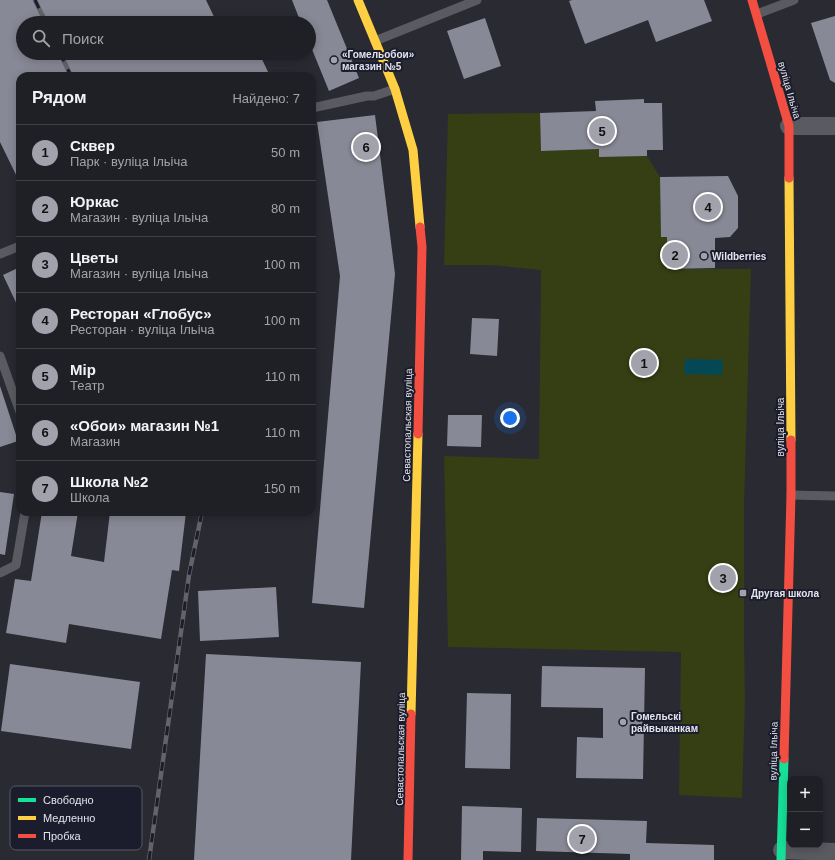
<!DOCTYPE html>
<html lang="ru">
<head>
<meta charset="utf-8">
<style>
  :root { --surface:#1f2026; --page:#27282e; --text:#f1f3f6; --muted:#a1a3a7; --line:#3c3e43; --accent:#a1a2ac }
  body { margin:0; font-family:Arial,sans-serif; background:var(--page); color:var(--text) }
  .controls { position:absolute; right:12px; bottom:12px; display:grid; overflow:hidden; border-radius:8px; box-shadow:0 2px 10px #0003 }
  .controls button { width:36px; height:36px; display:grid; place-items:center; padding:0; border:0; border-bottom:1px solid var(--line); background:var(--surface); color:var(--text); font:20px sans-serif }
  .you { position:absolute; left:510px; top:418px; width:14px; height:14px; margin:-10px; border:3px solid #fff; border-radius:50%; background:#1a73e8; box-shadow:0 0 0 6px #1a73e833 }
  .badge { display:grid; place-items:center; width:26px; height:26px; border-radius:50%; background:var(--accent); color:#111; font-size:13px; font-weight:700 }
  .pin { position:absolute; translate:-50% -50%; border:2px solid #fff; box-shadow:0 1px 4px #0006 }
  .list { margin:0; padding:0; list-style:none }
  h2 { display:flex; justify-content:space-between; align-items:center; height:52px; margin:0; padding:0 16px; font-size:17px }
  h2 small { font-size:13px; font-weight:400; color:var(--muted) }
  .list li { display:grid; grid-template-columns:26px 1fr auto; gap:12px; align-items:center; box-sizing:border-box; height:56px; padding:0 16px; border-top:1px solid var(--line) }
  .list b { display:block; font-size:15px; white-space:nowrap }
  .list p { margin:0; font-size:13px; white-space:nowrap; color:var(--muted) }
  .list em { font-size:13px; font-style:normal; color:var(--muted) }
  .icon { flex:none; width:22px; height:22px; fill:none; stroke:currentColor; stroke-width:2; stroke-linecap:round; stroke-linejoin:round }
  .map { position:relative; flex:none; width:835px; height:860px; overflow:hidden }
  .search { position:absolute; background:var(--surface); box-shadow:0 2px 10px #0003; left:16px; top:16px; width:300px; height:44px; display:flex; align-items:center; gap:10px; box-sizing:border-box; padding:0 14px; border-radius:22px; color:var(--muted); font-size:15px }
  .panel { position:absolute; background:var(--surface); box-shadow:0 2px 10px #0003; left:16px; top:72px; width:300px; height:444px; border-radius:12px }
  .map>svg:first-child { display:block }
</style>
</head>
<body>
<div class="map">
<svg width="835" height="860" viewBox="0 0 835 860">
  <rect width="100%" height="100%" fill="#292a32"/>
  <path fill="#363e14" d="M 540,113 L 541,151 L 599,149 L 599,157 L 647,156 L 660,177 L 661,237 L 667,237 L 667,269 L 751,269 L 744,506 L 744,638 L 745,701 L 742,798 L 679,795 L 681,652 L 448,647 L 444,456 L 539,459 L 541,270 L 492,265 L 444,265 L 448,114 Z"/>
  <path fill="#044855" d="M 685,359 L 723,360 L 722,375 L 684,374 Z"/>
  <path fill="#888996" d="M 0,0 L 206,0 L 217,23 L 23,23 L 23,53 L 259,53 L 270,76 L 20,76 L 20,183 L 0,142 Z
    M 292,0 L 327,0 L 359,78 L 329,91 L 309,42 L 309,23 L 301,23 Z
    M 572,0 L 704,0 L 712,21 L 656,42 L 648,20 L 585,44 L 569,1 Z
    M 835,16 L 835,83 L 830,80 L 811,23 Z
    M 485,18 L 501,66 L 464,79 L 447,31 Z
    M 644,99 L 644,103 L 662,103 L 663,150 L 647,150 L 647,156 L 599,157 L 599,149 L 541,151 L 540,113 L 596,111 L 595,101 Z
    M 375,115 L 395,274 L 364,608 L 312,603 L 340,276 L 317,122 Z
    M 728,176 L 738,196 L 738,228 L 730,237 L 715,238 L 715,268 L 667,269 L 667,237 L 661,237 L 660,177 Z
    M 20,267 L 20,311 L 3,275 Z
    M 472,318 L 499,319 L 497,356 L 470,354 Z
    M 0,386 L 18,441 L 0,447 Z
    M 448,415 L 482,415 L 481,447 L 447,446 Z
    M 0,492 L 14,494 L 5,555 L 0,554 Z
    M 42,512 L 78,512 L 71,556 L 104,562 L 110,512 L 186,512 L 179,571 L 172,570 L 161,639 L 69,624 L 66,643 L 6,633 L 15,579 L 31,581 Z
    M 716,568 L 731,568 L 730,586 L 715,585 Z
    M 276,587 L 279,637 L 200,641 L 198,591 Z
    M 206,654 L 361,662 L 351,860 L 194,860 Z
    M 10,664 L 140,682 L 131,749 L 1,731 Z
    M 542,666 L 645,668 L 643,779 L 576,778 L 577,737 L 603,738 L 603,708 L 541,707 Z
    M 467,693 L 511,694 L 510,769 L 465,768 Z
    M 462,806 L 522,808 L 521,852 L 483,851 L 483,860 L 461,860 Z
    M 537,818 L 647,821 L 646,843 L 714,845 L 714,860 L 630,860 L 630,854 L 536,851 Z"/>
  <g fill="none" stroke-linecap="round" stroke-linejoin="round">
    <path stroke="#5a5b61" stroke-width="9" d="M 757,14 L 794,0
      M 375,41 L 477,0
      M 312,108 L 367,96 L 374,96 L 395,89
      M 0,254 L 20,246
      M 0,356 L 20,412
      M 791,495 L 835,496
      M 0,573 L 16,565 L 25,512"/>
    <path stroke="#5a5b61" stroke-width="18" d="M 789,126 L 835,126
      M 782,850 L 835,852"/>
    <path stroke="#16e098" stroke-width="9" d="M 781,860 L 784,759"/>
    <path stroke="#ffcf43" stroke-width="9" d="M 358,0 L 395,89 L 413,150 L 420,227
      M 789,178 L 791,440
      M 411,714 L 418,434"/>
    <path stroke="#f24e42" stroke-width="9" d="M 752,0 L 789,126 L 789,178
      M 418,434 L 422,247 L 420,227
      M 784,759 L 791,495 L 791,440
      M 408,860 L 411,714"/>
    <g stroke="#636369" stroke-width="4.5">
      <path id="rail" d="M 35,0 L 46,23
        M 60,53 L 71,76
        M 149,860 L 189,575 L 202,512"/>
    </g>
    <use href="#rail" stroke="#1c1d2c" stroke-width="3" stroke-dasharray="9" stroke-linecap="butt"/>
  </g>
  <g fill="#a1a2ac" stroke="#1c1d2c" stroke-width="1.5">
    <circle cx="334" cy="60" r="4"/>
    <circle cx="704" cy="256" r="4"/>
    <rect x="739" y="589" width="8" height="8" rx="2"/>
    <circle cx="623" cy="722" r="4"/>
  </g>
  <g text-anchor="middle" stroke-width="4" stroke-linejoin="round" paint-order="stroke">
    <g font-size="10" font-weight="bold" fill="#e2e3ed" stroke="#1c1d2c" text-anchor="start">
      <text x="342" y="58">«Гомельобои»<tspan x="342" dy="12">магазин №5</tspan></text>
      <text x="712" y="260">Wildberries</text>
      <text x="751" y="597">Другая школа</text>
      <text x="631" y="720">Гомельскі<tspan x="631" dy="12">райвыканкам</tspan></text>
    </g>
    <g font-size="10" fill="#e2e3ed" stroke="#1c1d2c">
      <text transform="translate(790 90) rotate(74)" y="4">вуліца Ільіча</text>
      <text transform="translate(407 425) rotate(-89)" y="4">Севастопальская вуліца</text>
      <text transform="translate(780 427) rotate(-90)" y="4">вуліца Ільіча</text>
      <text transform="translate(400 749) rotate(-89)" y="4">Севастопальская вуліца</text>
      <text transform="translate(773 751) rotate(-89)" y="4">вуліца Ільіча</text>
    </g>
  </g>
  <rect x="10" y="786" width="132" height="64" rx="6" fill="#1c1d2c" stroke="#575866" stroke-width="1"/>
  <rect x="18" y="798" width="18" height="4" fill="#16e098"/>
  <rect x="18" y="816" width="18" height="4" fill="#ffcf43"/>
  <rect x="18" y="834" width="18" height="4" fill="#f24e42"/>
  <g font-size="11" fill="#e2e3ed">
    <text x="43" y="804">Свободно</text>
    <text x="43" y="822">Медленно</text>
    <text x="43" y="840">Пробка</text>
  </g>
</svg>
<div class="controls">
<button>+</button>
<button>−</button>
</div>
<div class="you"></div>
<div class="pin badge" style="left:644px;top:363px">1</div>
<div class="pin badge" style="left:675px;top:255px">2</div>
<div class="pin badge" style="left:723px;top:578px">3</div>
<div class="pin badge" style="left:708px;top:207px">4</div>
<div class="pin badge" style="left:602px;top:131px">5</div>
<div class="pin badge" style="left:366px;top:147px">6</div>
<div class="pin badge" style="left:582px;top:839px">7</div>
<div class="search"><svg class="icon" aria-label="search" viewBox="0 0 24 24"><circle cx="10" cy="10" r="6"/><path d="M15 15l6 6"/></svg>Поиск</div>
<section class="panel">
<h2>Рядом<small>Найдено: 7</small></h2>
<ul class="list">
<li><span class="badge">1</span><div><b>Сквер</b><p>Парк · вуліца Ільіча</p></div><em>50 m</em></li>
<li><span class="badge">2</span><div><b>Юркас</b><p>Магазин · вуліца Ільіча</p></div><em>80 m</em></li>
<li><span class="badge">3</span><div><b>Цветы</b><p>Магазин · вуліца Ільіча</p></div><em>100 m</em></li>
<li><span class="badge">4</span><div><b>Ресторан «Глобус»</b><p>Ресторан · вуліца Ільіча</p></div><em>100 m</em></li>
<li><span class="badge">5</span><div><b>Мір</b><p>Театр</p></div><em>110 m</em></li>
<li><span class="badge">6</span><div><b>«Обои» магазин №1</b><p>Магазин</p></div><em>110 m</em></li>
<li><span class="badge">7</span><div><b>Школа №2</b><p>Школа</p></div><em>150 m</em></li>
</ul>
</section>
</div>
</body>
</html>
